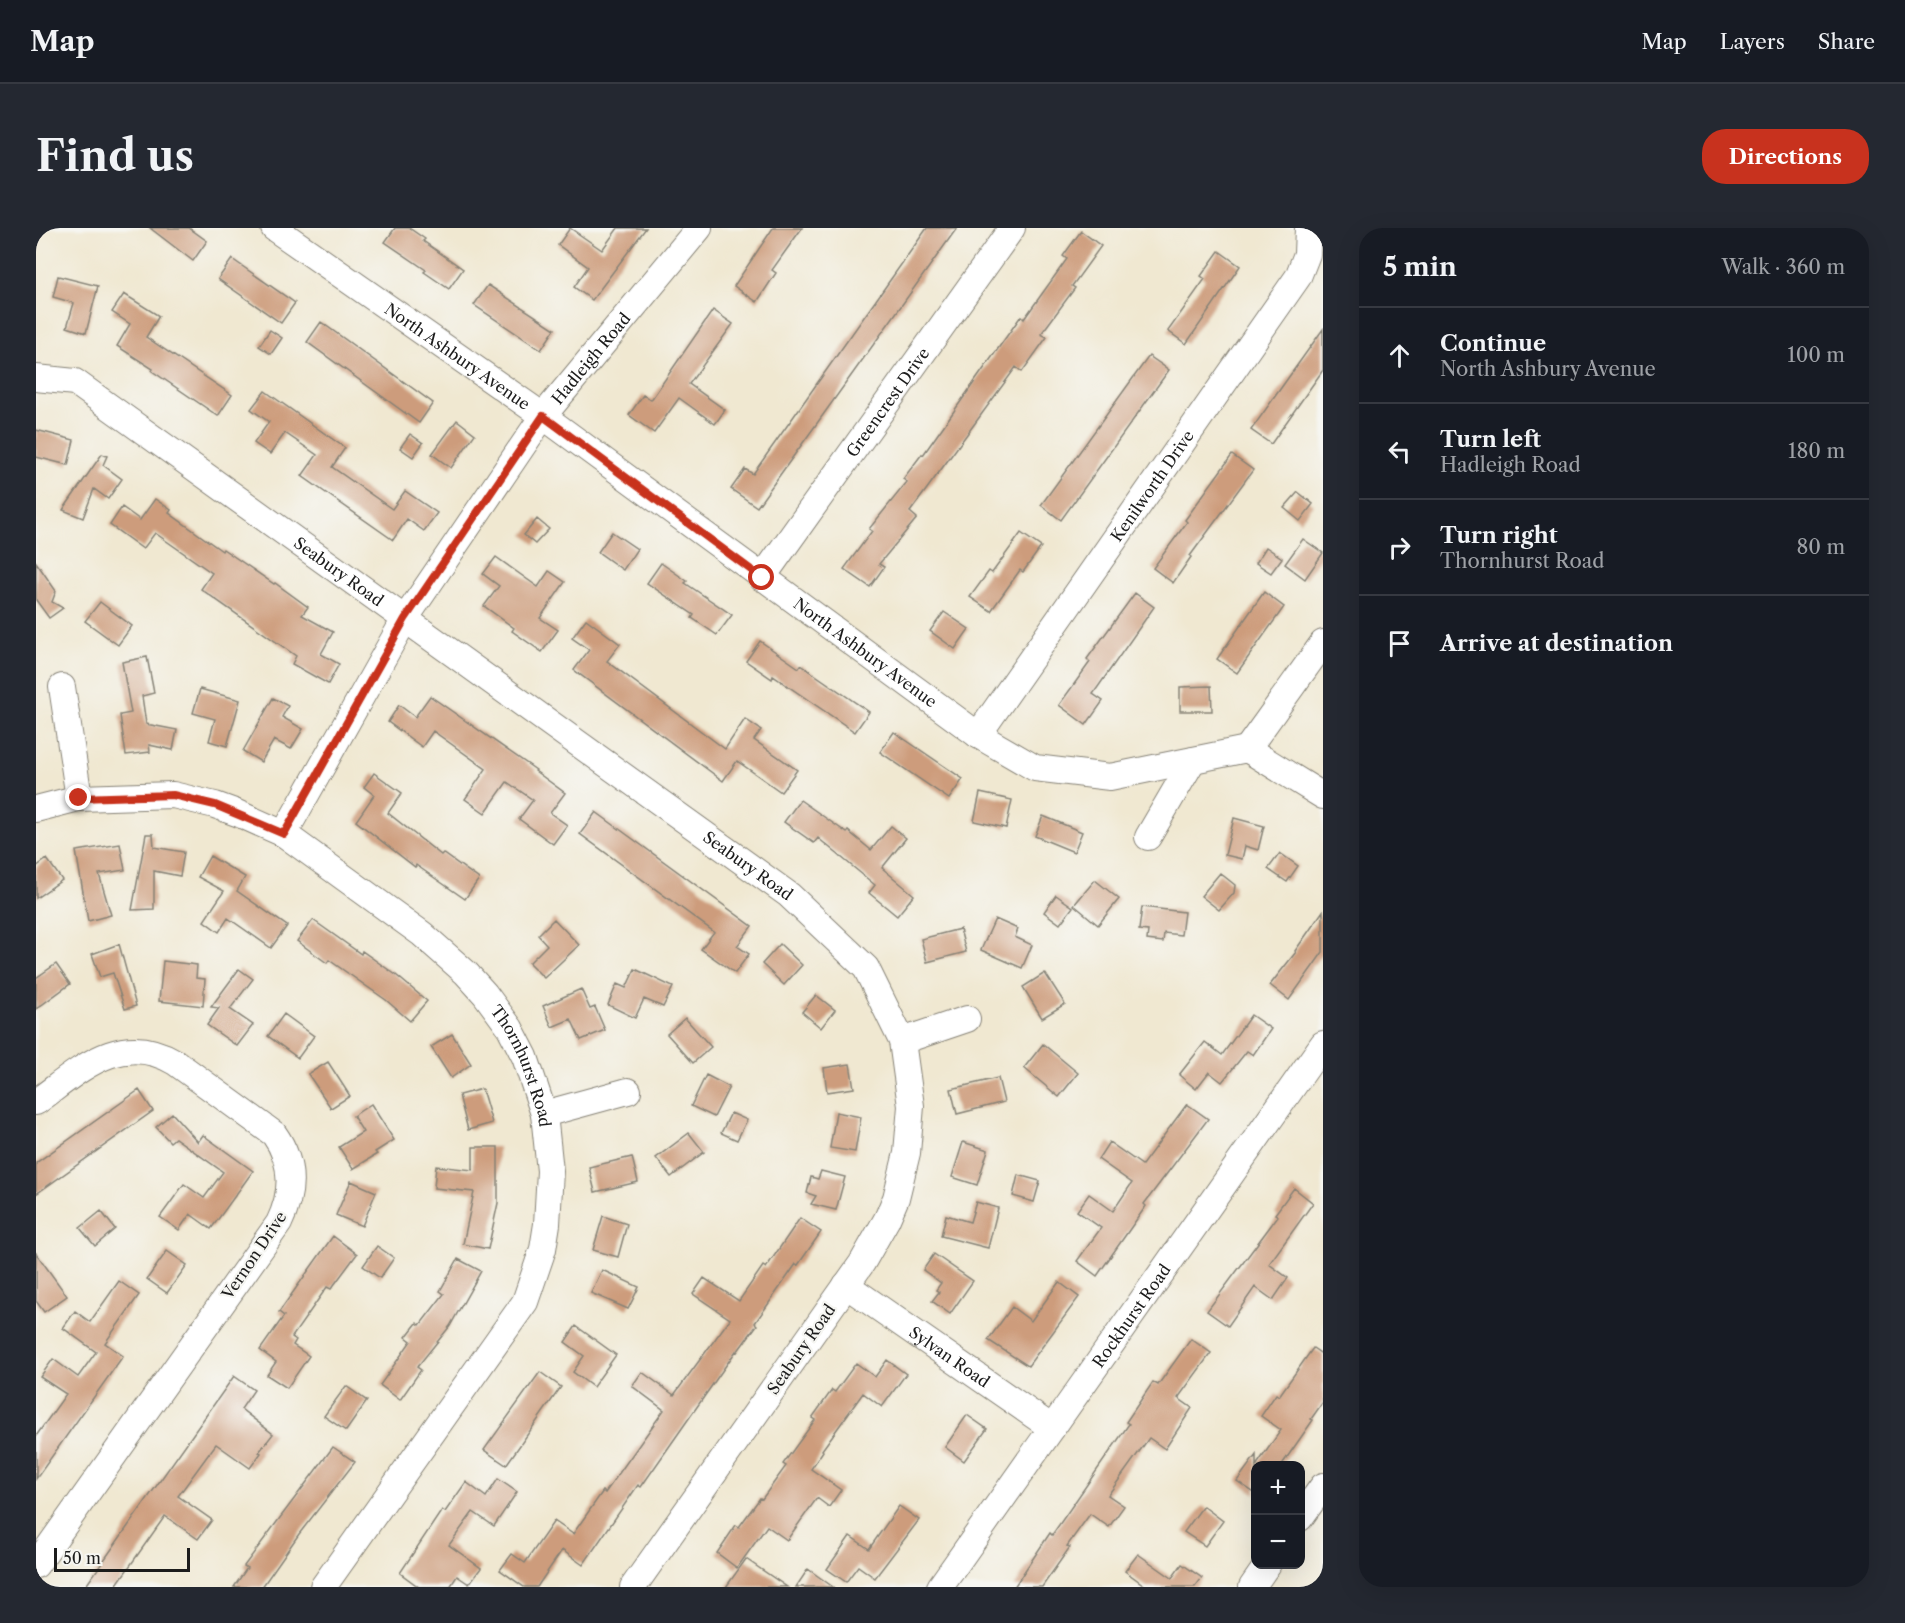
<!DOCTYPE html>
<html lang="en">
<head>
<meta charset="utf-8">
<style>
  :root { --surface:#171b24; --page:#242831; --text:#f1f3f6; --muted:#9ea1a6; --line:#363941; --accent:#c8321e }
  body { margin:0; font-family:"Libre Caslon Text",serif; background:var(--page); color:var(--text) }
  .controls { position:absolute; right:18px; bottom:18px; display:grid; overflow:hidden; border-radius:12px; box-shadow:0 6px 24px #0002 }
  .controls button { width:54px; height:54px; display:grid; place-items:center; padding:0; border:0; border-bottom:2px solid var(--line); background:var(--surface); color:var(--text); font:30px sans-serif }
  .scale { position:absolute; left:18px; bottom:15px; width:136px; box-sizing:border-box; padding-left:6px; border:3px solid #1c1c1c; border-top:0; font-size:16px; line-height:21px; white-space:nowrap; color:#1c1c1c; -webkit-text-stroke:4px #f6f6f2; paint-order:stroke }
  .stop { position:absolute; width:18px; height:18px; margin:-14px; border:4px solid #c8321e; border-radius:50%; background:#fff }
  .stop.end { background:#c8321e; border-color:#fff; box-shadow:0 2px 6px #0008 }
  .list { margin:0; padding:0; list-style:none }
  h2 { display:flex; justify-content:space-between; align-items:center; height:78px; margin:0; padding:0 24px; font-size:26px }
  h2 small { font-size:20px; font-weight:400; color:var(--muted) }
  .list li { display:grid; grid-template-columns:39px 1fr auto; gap:18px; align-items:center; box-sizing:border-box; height:96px; padding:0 24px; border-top:2px solid var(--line) }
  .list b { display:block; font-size:22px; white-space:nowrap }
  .list p { margin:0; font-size:20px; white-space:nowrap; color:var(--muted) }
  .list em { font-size:20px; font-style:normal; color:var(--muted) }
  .icon { flex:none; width:33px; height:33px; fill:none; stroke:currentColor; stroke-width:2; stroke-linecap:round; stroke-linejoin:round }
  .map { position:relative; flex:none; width:1287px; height:1359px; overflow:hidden; border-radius:24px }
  header { display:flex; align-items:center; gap:36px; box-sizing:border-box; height:84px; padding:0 30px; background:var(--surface); border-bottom:2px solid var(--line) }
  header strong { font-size:28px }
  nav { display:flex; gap:33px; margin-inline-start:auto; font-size:21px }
  .intro { display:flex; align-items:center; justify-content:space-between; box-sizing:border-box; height:144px; padding:0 36px }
  h1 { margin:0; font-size:42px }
  .button { padding:15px 27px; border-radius:24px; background:var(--accent); color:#fff; font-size:21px; font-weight:700 }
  main { display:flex; gap:36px; padding:0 36px }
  aside { flex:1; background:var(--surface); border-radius:24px; box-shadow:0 6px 24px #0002 }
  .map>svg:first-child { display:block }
</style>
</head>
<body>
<header>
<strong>Map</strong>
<nav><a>Map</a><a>Layers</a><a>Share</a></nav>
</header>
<div class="intro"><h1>Find us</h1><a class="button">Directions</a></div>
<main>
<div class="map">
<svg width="1287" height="1359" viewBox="0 0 1287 1359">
  <rect width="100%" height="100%" fill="#f6f6f2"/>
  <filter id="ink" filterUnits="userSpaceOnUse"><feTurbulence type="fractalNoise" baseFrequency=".0167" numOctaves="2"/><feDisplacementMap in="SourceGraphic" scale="12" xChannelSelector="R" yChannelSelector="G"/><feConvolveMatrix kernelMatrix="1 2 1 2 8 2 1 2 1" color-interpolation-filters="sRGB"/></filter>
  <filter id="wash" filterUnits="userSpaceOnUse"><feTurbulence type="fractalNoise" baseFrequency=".008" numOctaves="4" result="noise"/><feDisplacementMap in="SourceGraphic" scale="24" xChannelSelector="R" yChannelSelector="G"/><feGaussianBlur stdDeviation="1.35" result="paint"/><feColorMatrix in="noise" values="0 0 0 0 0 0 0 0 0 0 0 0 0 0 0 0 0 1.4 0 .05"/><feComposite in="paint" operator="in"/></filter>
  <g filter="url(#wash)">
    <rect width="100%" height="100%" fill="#f0e8d1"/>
    <g id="blocks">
      <path fill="#cd9c7b" d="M 114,0 L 153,0 L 171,13 L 157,33 Z
        M 359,0 L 373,0 L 389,11 L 387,13 L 427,41 L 413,61 L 388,44 L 390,42 L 349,14 Z
        M 534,0 L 566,22 L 582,0 L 610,0 L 556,72 L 538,59 L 552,39 L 522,17 Z
        M 737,0 L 766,0 L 736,42 L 740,45 L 721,74 L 698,58 Z
        M 891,0 L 921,0 L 721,279 L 695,261 L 709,241 L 717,246 Z
        M 1045,3 L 1065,18 L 1036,58 L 1039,60 L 1005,106 L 1011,109 L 986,144 L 980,139 L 874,284 L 881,290 L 843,336 L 848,339 L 834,359 L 808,341 L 836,303 L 833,301 L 871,254 L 867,251 L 886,226 L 887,227 L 985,88 L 988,91 L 1031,31 L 1027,28 Z
        M 1183,23 L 1204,38 L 1150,116 L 1132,103 L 1169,51 L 1165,48 Z
        M 196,31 L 259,75 L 245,95 L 182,51 Z
        M 22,48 L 62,58 L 50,105 L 31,99 L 38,75 L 17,69 Z
        M 452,57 L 519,101 L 505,122 L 438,77 Z
        M 88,66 L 123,88 L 110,109 L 196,167 L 182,188 L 116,143 L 117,141 L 81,118 L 94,96 L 76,84 Z
        M 677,82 L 697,96 L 653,156 L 689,182 L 679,196 L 643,170 L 618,205 L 593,187 L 607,167 L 615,172 Z
        M 285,94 L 397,175 L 383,195 L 271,114 Z
        M 1287,101 L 1287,142 L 1235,216 L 1215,202 Z
        M 234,102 L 246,110 L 235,126 L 223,118 Z
        M 1113,128 L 1133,142 L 1025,292 L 1005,277 Z
        M 229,163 L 309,220 L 296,239 L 356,281 L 369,263 L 401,285 L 388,303 L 371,291 L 357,312 L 290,265 L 266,248 L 281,227 L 249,205 L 234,226 L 218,215 L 233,194 L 215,181 Z
        M 421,192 L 439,206 L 415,240 L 396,226 Z
        M 0,202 L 38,212 L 32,237 L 0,229 Z
        M 374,206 L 387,215 L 377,229 L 364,220 Z
        M 66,226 L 71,228 L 67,237 L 86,251 L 72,271 L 58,261 L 47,290 L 27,282 Z
        M 1196,227 L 1217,242 L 1154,328 L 1155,329 L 1137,355 L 1117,340 L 1151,294 L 1149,292 Z
        M 1262,264 L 1277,276 L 1264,293 L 1248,280 Z
        M 119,271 L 135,282 L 133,285 L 186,323 L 187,321 L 238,356 L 239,355 L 272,379 L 266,387 L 297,404 L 285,426 L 303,436 L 292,456 L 256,436 L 260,428 L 165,361 L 176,345 L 119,305 L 107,321 L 74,297 L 86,279 L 104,292 Z
        M 501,291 L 513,301 L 499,316 L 488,307 Z
        M 576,304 L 601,321 L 587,342 L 562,324 Z
        M 985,305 L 1005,319 L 987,344 L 984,342 L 955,383 L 934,369 L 953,343 L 956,345 Z
        M 1267,311 L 1287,325 L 1269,351 L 1249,336 Z
        M 1230,319 L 1246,330 L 1235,345 L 1220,335 Z
        M 460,329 L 502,359 L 513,343 L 529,354 L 504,390 L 522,402 L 506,424 L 476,403 L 478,400 L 448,378 L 463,358 L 447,346 Z
        M 0,334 L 20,363 L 16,374 L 27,380 L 13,390 L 0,372 Z
        M 625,335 L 651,353 L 649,355 L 696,387 L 681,407 L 656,390 L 658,387 L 611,355 Z
        M 1228,364 L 1248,379 L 1201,445 L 1181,431 Z
        M 1099,365 L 1118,379 L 1057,466 L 1067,473 L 1050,497 L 1023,477 L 1054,434 L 1051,431 Z
        M 64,374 L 96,398 L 82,417 L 49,393 Z
        M 908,384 L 933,401 L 919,421 L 894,403 Z
        M 550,391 L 584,416 L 571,433 L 689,521 L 709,491 L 725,502 L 718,512 L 761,542 L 745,564 L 701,533 L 687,553 L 538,442 L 553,422 L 536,410 Z
        M 724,413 L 763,440 L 765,437 L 833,484 L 819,504 L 737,448 L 736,451 L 710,433 Z
        M 111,429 L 118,465 L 106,468 L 110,496 L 141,502 L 137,522 L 113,517 L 114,524 L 90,527 L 84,487 L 95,485 L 86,434 Z
        M 1175,458 L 1176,483 L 1144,483 L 1144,459 Z
        M 164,461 L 204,472 L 191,518 L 173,513 L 179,491 L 157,485 Z
        M 394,468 L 500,542 L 499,543 L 529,565 L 514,585 L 531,597 L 517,616 L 483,591 L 497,572 L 471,554 L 449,585 L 429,571 L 450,541 L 397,503 L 386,519 L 352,494 L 363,477 L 379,489 Z
        M 237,470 L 252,478 L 246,489 L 267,501 L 255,521 L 238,512 L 225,534 L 207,523 Z
        M 858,504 L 927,551 L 913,571 L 844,524 Z
        M 338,545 L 366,565 L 352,585 L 405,627 L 407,625 L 443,651 L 429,671 L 380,637 L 379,639 L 320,593 L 338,567 L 328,559 Z
        M 944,565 L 976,572 L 970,600 L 938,593 Z
        M 764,572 L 811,605 L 812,603 L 835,622 L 855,598 L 870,610 L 846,640 L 878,667 L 861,688 L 833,665 L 839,657 L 782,610 L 778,615 L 748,594 Z
        M 560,584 L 716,698 L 701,718 L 713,726 L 699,745 L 665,721 L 678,704 L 544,606 Z
        M 1007,588 L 1046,604 L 1038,624 L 999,608 Z
        M 1198,590 L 1228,598 L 1222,622 L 1209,618 L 1206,631 L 1189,627 Z
        M 110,606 L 117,606 L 118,619 L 148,624 L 144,648 L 118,643 L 118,681 L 96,682 Z
        M 84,616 L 89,642 L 63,646 L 75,687 L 52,693 L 40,623 Z
        M 1244,625 L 1262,638 L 1251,654 L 1232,641 Z
        M 174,628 L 209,649 L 201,663 L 251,698 L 235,720 L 192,690 L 183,704 L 168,693 L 188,663 L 162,649 Z
        M 11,631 L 26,652 L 0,670 L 0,639 Z
        M 1184,645 L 1199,657 L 1198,665 L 1183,682 L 1165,668 Z
        M 1059,652 L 1083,671 L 1062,697 L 1038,677 Z
        M 1020,667 L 1037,679 L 1024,696 L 1008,684 Z
        M 1106,679 L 1148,684 L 1145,707 L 1128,705 L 1127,714 L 1111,712 L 1112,703 L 1103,702 Z
        M 1287,683 L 1287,724 L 1253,772 L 1234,757 L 1260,724 L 1259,723 Z
        M 518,691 L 543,717 L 508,750 L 493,735 L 511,717 L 502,707 Z
        M 959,691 L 982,701 L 979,709 L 996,717 L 986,740 L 945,722 Z
        M 277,692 L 325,726 L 326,723 L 360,747 L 391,773 L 374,793 L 350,772 L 293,732 L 291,735 L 261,713 Z
        M 924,701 L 930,724 L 891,734 L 885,711 Z
        M 83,716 L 100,778 L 89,781 L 77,745 L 64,749 L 56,726 Z
        M 744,716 L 766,737 L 748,757 L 726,736 Z
        M 127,733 L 161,737 L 160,750 L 169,751 L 167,778 L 123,773 Z
        M 20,736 L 34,756 L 0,781 L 0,750 Z
        M 203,741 L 217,751 L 194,781 L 217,797 L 201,818 L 171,797 L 183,780 L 175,779 Z
        M 599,741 L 637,759 L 627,779 L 608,771 L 599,790 L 572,777 L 581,756 L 590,760 Z
        M 1009,745 L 1029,776 L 1006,790 L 987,759 Z
        M 545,761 L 554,781 L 559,779 L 569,802 L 545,812 L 535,791 L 516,799 L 507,778 Z
        M 780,767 L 799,782 L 785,800 L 766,784 Z
        M 248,786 L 278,808 L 262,830 L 232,808 Z
        M 1215,787 L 1235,801 L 1217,827 L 1211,823 L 1186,854 L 1173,844 L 1160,861 L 1143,847 L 1169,814 L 1186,827 Z
        M 649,790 L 675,819 L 657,835 L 631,806 Z
        M 416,806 L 435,836 L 415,850 L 395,819 Z
        M 1007,816 L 1042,845 L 1023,869 L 988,840 Z
        M 292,834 L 314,868 L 295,880 L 272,846 Z
        M 814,836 L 818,860 L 791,864 L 788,840 Z
        M 670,847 L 693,859 L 678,889 L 655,878 Z
        M 962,850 L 968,874 L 921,886 L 915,861 Z
        M 446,861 L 456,895 L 432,902 L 423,867 Z
        M 103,862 L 117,883 L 0,966 L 0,935 Z
        M 335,876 L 358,912 L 339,924 L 341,926 L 317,941 L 303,919 L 327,904 L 317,888 Z
        M 1151,876 L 1172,891 L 1108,976 L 1110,978 L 1061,1048 L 1041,1033 L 1065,1000 L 1041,983 L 1053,966 L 1077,983 L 1096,955 L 1062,931 L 1073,914 L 1106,937 Z
        M 800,884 L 825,889 L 819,924 L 794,920 Z
        M 136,885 L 162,914 L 167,907 L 217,943 L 175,1001 L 154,986 L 143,1002 L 124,989 L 148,956 L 168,970 L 187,944 L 139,910 L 134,914 L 120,899 Z
        M 695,885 L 711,892 L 701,912 L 685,905 Z
        M 653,905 L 668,924 L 635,949 L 620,930 Z
        M 927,914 L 952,922 L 941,957 L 916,949 Z
        M 437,919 L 462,919 L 462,975 L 452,1021 L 427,1016 L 438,964 L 398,960 L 400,938 L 437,942 Z
        M 596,929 L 602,954 L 559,964 L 553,939 Z
        M 785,943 L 809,949 L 800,982 L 775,976 L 780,968 L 771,965 L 775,949 L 782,951 Z
        M 982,947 L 1004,953 L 998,974 L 977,968 Z
        M 315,953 L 340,964 L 326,998 L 300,987 Z
        M 1258,960 L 1277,975 L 1233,1036 L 1252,1050 L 1237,1072 L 1219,1059 L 1192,1098 L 1171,1083 L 1242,988 L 1239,986 Z
        M 940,974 L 962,980 L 952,1020 L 905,1008 L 910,987 L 934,994 Z
        M 65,983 L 79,1001 L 59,1018 L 44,1000 Z
        M 567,988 L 591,996 L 582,1029 L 557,1022 Z
        M 764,990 L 785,1004 L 762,1037 L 760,1036 L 719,1095 L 721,1097 L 701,1124 L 700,1123 L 605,1259 L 602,1257 L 547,1337 L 526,1322 L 501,1359 L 488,1359 L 464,1342 L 476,1326 L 489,1335 L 518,1293 L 537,1306 L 567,1263 L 569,1265 L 628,1182 L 596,1158 L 606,1144 L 638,1167 L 694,1091 L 657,1066 L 668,1050 L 703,1073 L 727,1038 L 730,1040 Z
        M 297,1008 L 321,1026 L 295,1061 L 291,1059 L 256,1109 L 260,1112 L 257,1117 L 273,1128 L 251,1160 L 231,1147 L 240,1134 L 224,1122 L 248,1088 L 243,1084 Z
        M 341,1018 L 358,1030 L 344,1050 L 327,1038 Z
        M 131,1023 L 151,1037 L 131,1065 L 111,1051 Z
        M 0,1025 L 31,1068 L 8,1084 L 0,1073 Z
        M 898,1026 L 937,1053 L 914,1086 L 896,1073 L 903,1064 L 900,1062 L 905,1055 L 887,1042 Z
        M 422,1031 L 445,1043 L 414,1098 L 381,1139 L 385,1142 L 364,1172 L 344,1157 L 375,1113 L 370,1109 L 381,1095 L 384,1097 L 408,1066 L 404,1063 Z
        M 566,1042 L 603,1059 L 592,1081 L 555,1065 Z
        M 83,1053 L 103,1067 L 69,1115 L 87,1128 L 0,1251 L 0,1208 L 30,1166 L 4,1149 L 17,1131 L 42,1149 L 60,1124 L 27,1100 L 39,1083 L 54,1094 Z
        M 1023,1054 L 1043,1069 L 992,1138 L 952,1112 L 976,1079 L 995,1093 Z
        M 540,1098 L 580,1127 L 557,1159 L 537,1144 L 548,1128 L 529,1114 Z
        M 1155,1111 L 1175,1125 L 1142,1170 L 1156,1180 L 1129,1221 L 1113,1210 L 1072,1267 L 1088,1278 L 1073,1299 L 1054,1286 L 1031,1318 L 1034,1319 L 1006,1359 L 978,1359 L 1014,1305 L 1016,1307 L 1093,1196 L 1090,1194 L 1117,1154 L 1122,1157 Z
        M 1277,1120 L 1287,1127 L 1287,1174 L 1275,1191 L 1277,1192 L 1245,1238 L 1220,1238 L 1245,1202 L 1225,1188 L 1240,1166 L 1243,1168 Z
        M 851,1132 L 870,1146 L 846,1179 L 827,1165 L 786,1222 L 787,1223 L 775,1241 L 805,1262 L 793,1279 L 781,1270 L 751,1312 L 731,1298 L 701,1340 L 681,1325 L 700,1297 L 703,1299 L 724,1270 L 726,1271 L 750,1238 L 747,1236 L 779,1192 L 776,1190 L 796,1162 L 799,1164 L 820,1135 L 839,1149 Z
        M 504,1144 L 525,1159 L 470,1237 L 448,1222 Z
        M 198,1148 L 218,1162 L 205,1181 L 237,1206 L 223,1224 L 225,1225 L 214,1240 L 180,1216 L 142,1268 L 176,1292 L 162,1311 L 129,1288 L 79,1359 L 49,1359 Z
        M 310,1158 L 331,1173 L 310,1203 L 288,1188 Z
        M 931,1187 L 951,1201 L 928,1233 L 909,1219 Z
        M 297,1219 L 319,1234 L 263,1306 L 226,1359 L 198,1359 L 211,1340 L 208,1338 Z
        M 1220,1227 L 1220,1266 L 1201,1253 Z
        M 462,1251 L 481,1264 L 458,1298 L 437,1284 L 413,1317 L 445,1340 L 433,1356 L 421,1348 L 414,1359 L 383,1359 L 364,1345 L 406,1282 L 409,1284 L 430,1254 L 450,1269 Z
        M 863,1278 L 883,1292 L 839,1350 L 822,1338 L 810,1354 L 791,1341 L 814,1308 L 833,1321 Z
        M 1167,1278 L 1187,1293 L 1169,1318 L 1148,1304 Z
        M 1102,1326 L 1136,1350 L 1146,1336 L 1166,1350 L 1159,1359 L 1111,1359 L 1089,1343 Z
        M 710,1331 L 751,1359 L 690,1359 Z
        M 772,1341 L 797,1359 L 760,1359 Z"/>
    </g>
  </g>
  <g filter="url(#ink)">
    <use href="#blocks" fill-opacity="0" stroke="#868276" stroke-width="1.5"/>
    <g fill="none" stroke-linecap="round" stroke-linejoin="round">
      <g stroke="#868276" stroke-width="28">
        <g id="minor">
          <path id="s1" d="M 238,0 L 507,188 L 942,507 L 999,540 L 1074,549 L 1211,521 L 1287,568"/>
          <path id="s2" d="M 0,150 L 39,154 L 753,667 L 830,740 L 866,813 L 875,878 L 871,925 L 860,970 L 851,991 L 826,1035 L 597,1359"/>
          <path id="s3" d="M 726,350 L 976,0"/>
          <path d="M 26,459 L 43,570"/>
          <path id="s4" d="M 942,507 L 1262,49 L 1271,26 L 1272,0"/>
          <path d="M 1211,521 L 1287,415"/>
          <path id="s5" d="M 0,581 L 43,570 L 137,567 L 179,577 L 201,585 L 248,606 L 386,706 L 430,745 L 449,766 L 474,800 L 489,829 L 508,886 L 514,943 L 511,996 L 507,1021 L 489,1074 L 287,1359"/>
          <path id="s6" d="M 248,606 L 369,391 L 507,188 L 663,0"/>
          <path d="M 1112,609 L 1157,532"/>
          <path d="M 866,813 L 931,791"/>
          <path d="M 0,874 C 43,843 84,801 139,834 L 238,906 C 258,934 258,964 243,995 L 0,1337"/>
          <path d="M 508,886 L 592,863"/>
          <path id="s7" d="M 810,1057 L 1016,1200"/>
          <path d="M 1264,1290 L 1287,1258"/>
          <path id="s8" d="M 904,1359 L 1287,816"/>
          <path d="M 1216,1359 L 1232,1336"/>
        </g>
      </g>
      <use href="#minor" stroke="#fff" stroke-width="26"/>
    </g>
  </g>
  <g fill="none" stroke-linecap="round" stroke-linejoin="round" filter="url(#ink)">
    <path stroke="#c8321e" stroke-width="8" d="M 43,570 L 137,567 L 179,577 L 248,606 L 369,391 L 507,188 L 726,350"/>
  </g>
  <g text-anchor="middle" stroke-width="4.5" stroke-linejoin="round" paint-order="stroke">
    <g font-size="16" fill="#1c1c1c" stroke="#f6f6f2">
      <text dy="6" stroke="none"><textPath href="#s1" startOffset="224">North Ashbury Avenue</textPath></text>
      <text dy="6" stroke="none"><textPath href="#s6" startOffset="567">Hadleigh Road</textPath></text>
      <text dy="6" stroke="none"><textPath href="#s3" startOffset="216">Greencrest Drive</textPath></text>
      <text dy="6" stroke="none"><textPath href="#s4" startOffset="304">Kenilworth Drive</textPath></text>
      <text dy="6" stroke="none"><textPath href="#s2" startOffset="364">Seabury Road</textPath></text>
      <text dy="6" stroke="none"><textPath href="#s1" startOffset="728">North Ashbury Avenue</textPath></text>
      <text dy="6" stroke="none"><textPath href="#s2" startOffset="868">Seabury Road</textPath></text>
      <text dy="6" stroke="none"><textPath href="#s5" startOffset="596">Thornhurst Road</textPath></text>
      <text transform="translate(218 1027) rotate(-56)" y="6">Vernon Drive</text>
      <text dy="6" stroke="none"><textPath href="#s8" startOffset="332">Rockhurst Road</textPath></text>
      <text transform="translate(765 1121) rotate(-55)" y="6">Seabury Road</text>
      <text dy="6" stroke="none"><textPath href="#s7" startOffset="126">Sylvan Road</textPath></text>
    </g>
  </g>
</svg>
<div class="controls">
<button>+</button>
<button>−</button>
</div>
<div class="scale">50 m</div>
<div class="stop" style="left:726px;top:350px"></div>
<div class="stop end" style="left:43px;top:570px"></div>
</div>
<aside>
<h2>5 min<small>Walk · 360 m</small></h2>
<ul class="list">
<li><svg class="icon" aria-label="ahead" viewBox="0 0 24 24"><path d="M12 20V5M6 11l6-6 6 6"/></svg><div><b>Continue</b><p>North Ashbury Avenue</p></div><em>100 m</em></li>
<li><svg class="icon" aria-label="left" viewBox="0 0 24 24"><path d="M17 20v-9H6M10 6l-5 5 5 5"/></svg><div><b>Turn left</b><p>Hadleigh Road</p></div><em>180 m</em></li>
<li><svg class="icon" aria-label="right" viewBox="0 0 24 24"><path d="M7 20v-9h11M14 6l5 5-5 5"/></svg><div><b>Turn right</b><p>Thornhurst Road</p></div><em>80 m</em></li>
<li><svg class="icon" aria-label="arrive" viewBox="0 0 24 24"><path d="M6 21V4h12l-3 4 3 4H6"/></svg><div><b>Arrive at destination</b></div></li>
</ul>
</aside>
</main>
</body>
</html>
